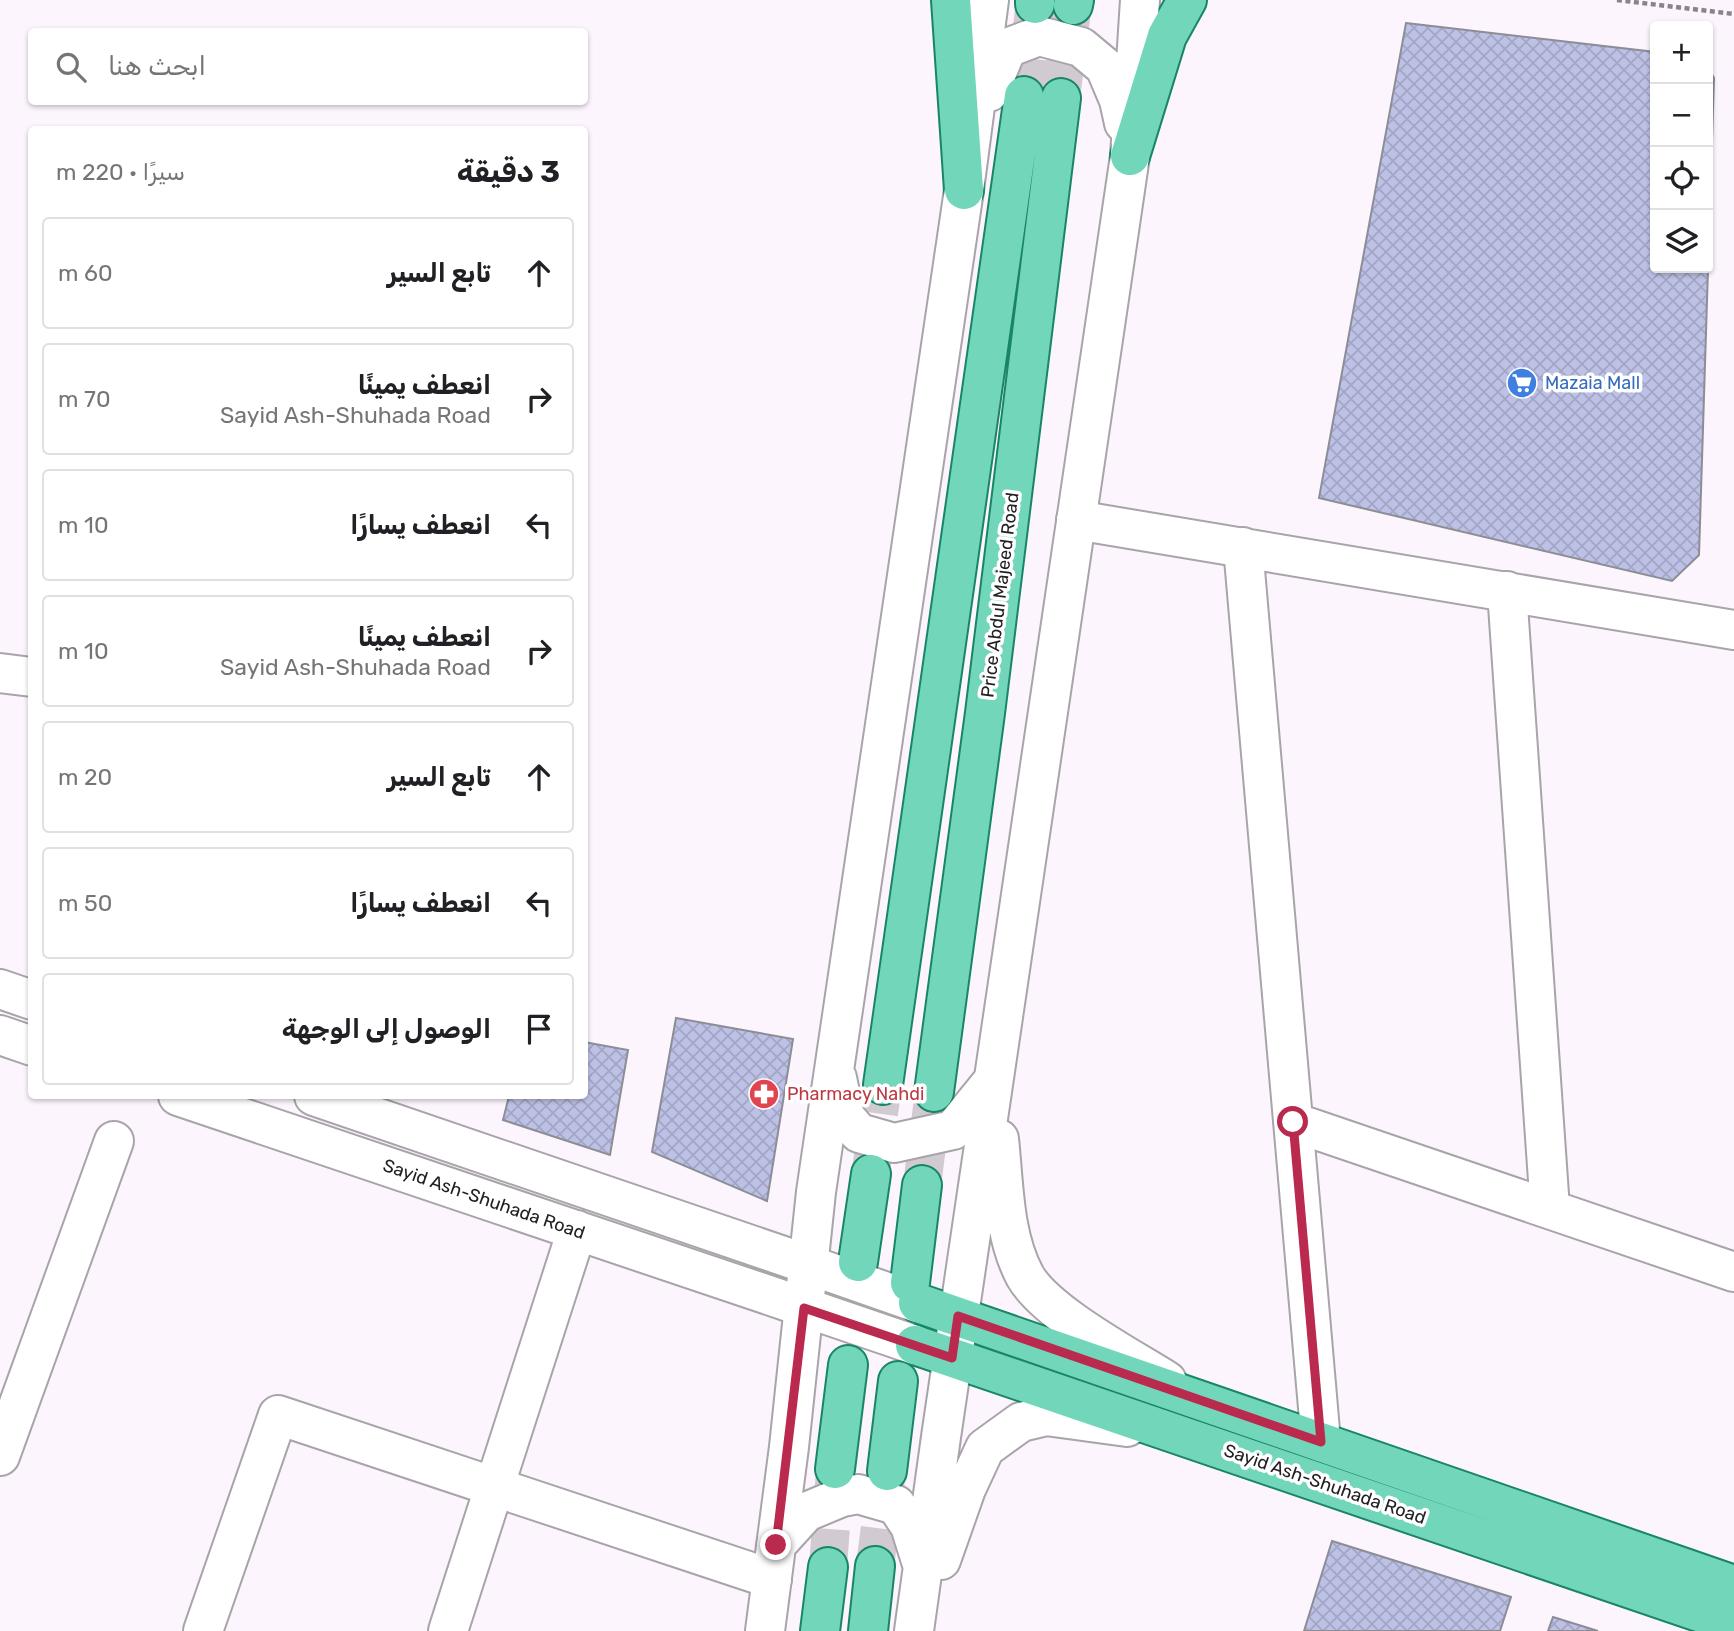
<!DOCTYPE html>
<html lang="ar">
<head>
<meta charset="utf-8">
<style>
  :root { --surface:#fff; --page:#f6f6f6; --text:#202124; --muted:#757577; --line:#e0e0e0 }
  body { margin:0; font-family:Rubik,"Noto Sans Arabic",sans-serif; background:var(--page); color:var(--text); direction:rtl }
  .controls { position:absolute; right:21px; top:21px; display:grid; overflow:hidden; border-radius:7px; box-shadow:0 2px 5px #0004 }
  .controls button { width:63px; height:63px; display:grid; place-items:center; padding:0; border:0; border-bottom:2px solid var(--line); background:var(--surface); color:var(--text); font:35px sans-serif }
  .stop { position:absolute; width:21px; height:21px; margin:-16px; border:5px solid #ba294e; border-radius:50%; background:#fff }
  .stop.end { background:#ba294e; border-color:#fff; box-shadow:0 2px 7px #0008 }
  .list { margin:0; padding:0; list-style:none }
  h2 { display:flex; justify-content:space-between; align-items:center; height:91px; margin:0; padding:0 28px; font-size:30px }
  h2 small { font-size:23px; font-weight:400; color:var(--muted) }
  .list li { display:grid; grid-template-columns:46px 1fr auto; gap:21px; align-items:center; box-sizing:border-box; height:112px; margin:0 14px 14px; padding:0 14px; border:2px solid var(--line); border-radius:7px }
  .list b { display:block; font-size:26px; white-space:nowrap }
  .list p { margin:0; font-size:23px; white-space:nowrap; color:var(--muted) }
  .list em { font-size:23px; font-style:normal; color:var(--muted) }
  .icon { flex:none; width:38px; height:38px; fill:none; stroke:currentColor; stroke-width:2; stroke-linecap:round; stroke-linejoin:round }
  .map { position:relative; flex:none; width:1734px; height:1631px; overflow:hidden; direction:ltr }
  .search { position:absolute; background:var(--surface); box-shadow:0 2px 5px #0004; left:28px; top:28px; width:560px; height:77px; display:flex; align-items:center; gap:18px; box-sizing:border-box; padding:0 24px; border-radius:7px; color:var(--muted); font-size:26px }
  .panel { position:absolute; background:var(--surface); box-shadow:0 2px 5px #0004; left:28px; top:126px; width:560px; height:973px; border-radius:7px; direction:rtl }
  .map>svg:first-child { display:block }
</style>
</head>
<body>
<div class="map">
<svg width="1734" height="1631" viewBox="0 0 1734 1631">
  <defs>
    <pattern id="building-cross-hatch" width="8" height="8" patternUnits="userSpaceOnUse" patternTransform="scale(1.75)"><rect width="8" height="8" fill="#bdc1e5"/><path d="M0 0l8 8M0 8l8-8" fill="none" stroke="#a2a6c4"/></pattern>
  </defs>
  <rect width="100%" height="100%" fill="#fcf5fd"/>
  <path fill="url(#building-cross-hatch)" stroke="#8c8d96" stroke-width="2" d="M 1406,23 L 1655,52 L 1655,268 L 1708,268 L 1708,67 L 1714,78 L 1699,555 L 1672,581 L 1319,498 Z
    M 676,1018 L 793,1039 L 767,1201 L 652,1152 Z
    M 584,1042 L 628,1050 L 610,1155 L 503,1120 L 509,1096 L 584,1096 Z
    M 1332,1541 L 1511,1597 L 1500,1631 L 1304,1631 Z
    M 1553,1617 L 1598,1631 L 1548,1631 Z"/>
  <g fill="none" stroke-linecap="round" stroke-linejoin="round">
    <path stroke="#d1cad1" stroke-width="38" stroke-dasharray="38 19" stroke-linecap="butt" d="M 1024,96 L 1034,10
      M 1061,98 L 1072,10
      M 871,1170 L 883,1085
      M 922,1185 L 934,1092
      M 875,1566 L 887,1471
      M 828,1567 L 835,1471"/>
    <g stroke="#a9a3aa" stroke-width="42">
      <path id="minor" d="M 1076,520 L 1734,630
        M 1243,547 L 1321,1442
        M 1507,591 L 1550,1209
        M 0,673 L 32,677
        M 0,989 L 32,1000
        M 0,1035 L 32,1046
        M 178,1096 L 789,1302
        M 314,1096 L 798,1261
        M 1293,1122 L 1734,1272
        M 0,1456 L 114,1141
        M 203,1631 L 278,1415 L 772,1579
        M 448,1631 L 577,1230"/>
    </g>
    <g stroke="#a9a3aa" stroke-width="42">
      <path id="tertiary" d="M 989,92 L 1007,48 L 1039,36 L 1081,47 L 1105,67 L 1119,100 L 1124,123
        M 837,1078 L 845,1117 L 859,1133 L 894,1143 L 953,1130 L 992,1082
        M 999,1139 C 1004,1184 1003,1235 1025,1276 C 1046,1313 1129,1357 1167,1381
        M 798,1261 L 918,1303
        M 789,1302 L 915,1345
        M 776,1545 L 806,1512 L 842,1497 L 858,1494 L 896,1505 L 910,1526 L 922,1564
        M 941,1560 L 966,1489 L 985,1448 L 1021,1422 L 1046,1416 L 1127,1427
        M 765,1631 L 789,1447 L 816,1192 L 964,190 L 989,0
        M 914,1631 L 941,1437 L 1130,156 L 1140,0"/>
    </g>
    <g stroke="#198567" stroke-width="42">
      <path id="primary" d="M 951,0 L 964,190
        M 1035,4 L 1035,0
        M 1073,5 L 1074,0
        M 1130,156 L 1167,36 L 1187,0
        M 883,1085 L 1024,96
        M 934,1092 L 985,713 L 1061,98
        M 858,1262 L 871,1174
        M 910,1283 L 922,1185
        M 918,1303 L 1734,1585
        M 915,1345 L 1734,1624
        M 835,1469 L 848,1365
        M 887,1471 L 898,1381
        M 820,1631 L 828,1567
        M 868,1631 L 875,1566"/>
    </g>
    <path stroke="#898489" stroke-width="4.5" stroke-dasharray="5 3.5" stroke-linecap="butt" d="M 1617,0 L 1734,14"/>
    <use href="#minor" stroke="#fff" stroke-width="38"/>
    <use href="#tertiary" stroke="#fff" stroke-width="38"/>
    <use href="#primary" stroke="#72d6ba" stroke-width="38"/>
  </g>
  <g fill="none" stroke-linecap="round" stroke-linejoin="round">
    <path stroke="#ba294e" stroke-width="9" d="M 776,1545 L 804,1308 L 952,1358 L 958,1316 L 1321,1442 L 1293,1122"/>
  </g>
  <defs>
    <g id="supermarket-disc" transform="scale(1.575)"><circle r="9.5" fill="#3f7fe0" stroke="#fff"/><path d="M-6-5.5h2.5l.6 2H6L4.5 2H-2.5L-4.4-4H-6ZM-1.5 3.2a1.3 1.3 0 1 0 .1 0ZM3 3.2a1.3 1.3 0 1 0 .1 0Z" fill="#fff"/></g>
    <g id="pharmacy-disc" transform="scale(1.575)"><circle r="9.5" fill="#e0444e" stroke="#fff"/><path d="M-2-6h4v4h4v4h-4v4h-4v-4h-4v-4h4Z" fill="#fff"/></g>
  </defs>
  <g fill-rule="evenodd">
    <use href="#supermarket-disc" x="1522" y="383"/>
    <use href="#pharmacy-disc" x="764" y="1094"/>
  </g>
  <g text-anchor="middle" stroke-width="7" stroke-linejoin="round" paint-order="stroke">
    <g font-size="18" fill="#366cbe" stroke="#fff" text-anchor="start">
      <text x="1545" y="389">Mazaia Mall</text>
    </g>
    <g font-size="18" fill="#232023" stroke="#fff">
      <text transform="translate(1000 595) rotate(-83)" y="6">Price Abdul Majeed Road</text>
      <text transform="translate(484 1199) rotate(19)" y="6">Sayid Ash-Shuhada Road</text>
      <text transform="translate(1325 1484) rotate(19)" y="6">Sayid Ash-Shuhada Road</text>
    </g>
    <g font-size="18" fill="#be3a42" stroke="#fff" text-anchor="start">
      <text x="787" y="1100">Pharmacy Nahdi</text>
    </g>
  </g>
</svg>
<div class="controls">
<button>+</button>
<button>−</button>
<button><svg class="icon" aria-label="locate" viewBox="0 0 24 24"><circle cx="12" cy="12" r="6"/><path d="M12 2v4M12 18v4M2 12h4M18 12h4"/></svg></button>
<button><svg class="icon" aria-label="layers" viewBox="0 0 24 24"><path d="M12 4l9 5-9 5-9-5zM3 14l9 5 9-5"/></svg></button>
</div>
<div class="stop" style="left:1293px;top:1122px"></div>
<div class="stop end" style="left:776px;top:1545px"></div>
<div class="search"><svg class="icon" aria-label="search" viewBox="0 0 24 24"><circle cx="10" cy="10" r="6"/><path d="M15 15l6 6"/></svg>ابحث هنا</div>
<section class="panel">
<h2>3 دقيقة<small>سيرًا · 220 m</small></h2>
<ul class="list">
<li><svg class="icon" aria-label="ahead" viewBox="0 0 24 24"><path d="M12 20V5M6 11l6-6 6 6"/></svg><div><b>تابع السير</b></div><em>60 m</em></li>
<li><svg class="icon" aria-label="right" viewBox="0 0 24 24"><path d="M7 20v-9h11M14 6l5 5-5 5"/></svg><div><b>انعطف يمينًا</b><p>Sayid Ash-Shuhada Road</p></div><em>70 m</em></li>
<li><svg class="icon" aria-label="left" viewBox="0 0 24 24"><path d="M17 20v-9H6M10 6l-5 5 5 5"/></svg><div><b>انعطف يسارًا</b></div><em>10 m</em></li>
<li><svg class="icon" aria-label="right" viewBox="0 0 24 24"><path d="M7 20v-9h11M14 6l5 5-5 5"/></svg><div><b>انعطف يمينًا</b><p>Sayid Ash-Shuhada Road</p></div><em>10 m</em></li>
<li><svg class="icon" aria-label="ahead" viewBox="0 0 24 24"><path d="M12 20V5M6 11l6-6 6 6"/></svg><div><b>تابع السير</b></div><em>20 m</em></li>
<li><svg class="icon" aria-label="left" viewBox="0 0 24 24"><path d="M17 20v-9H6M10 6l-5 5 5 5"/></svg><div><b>انعطف يسارًا</b></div><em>50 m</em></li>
<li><svg class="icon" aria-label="arrive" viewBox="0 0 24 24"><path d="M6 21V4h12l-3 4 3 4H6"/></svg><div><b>الوصول إلى الوجهة</b></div></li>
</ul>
</section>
</div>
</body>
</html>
